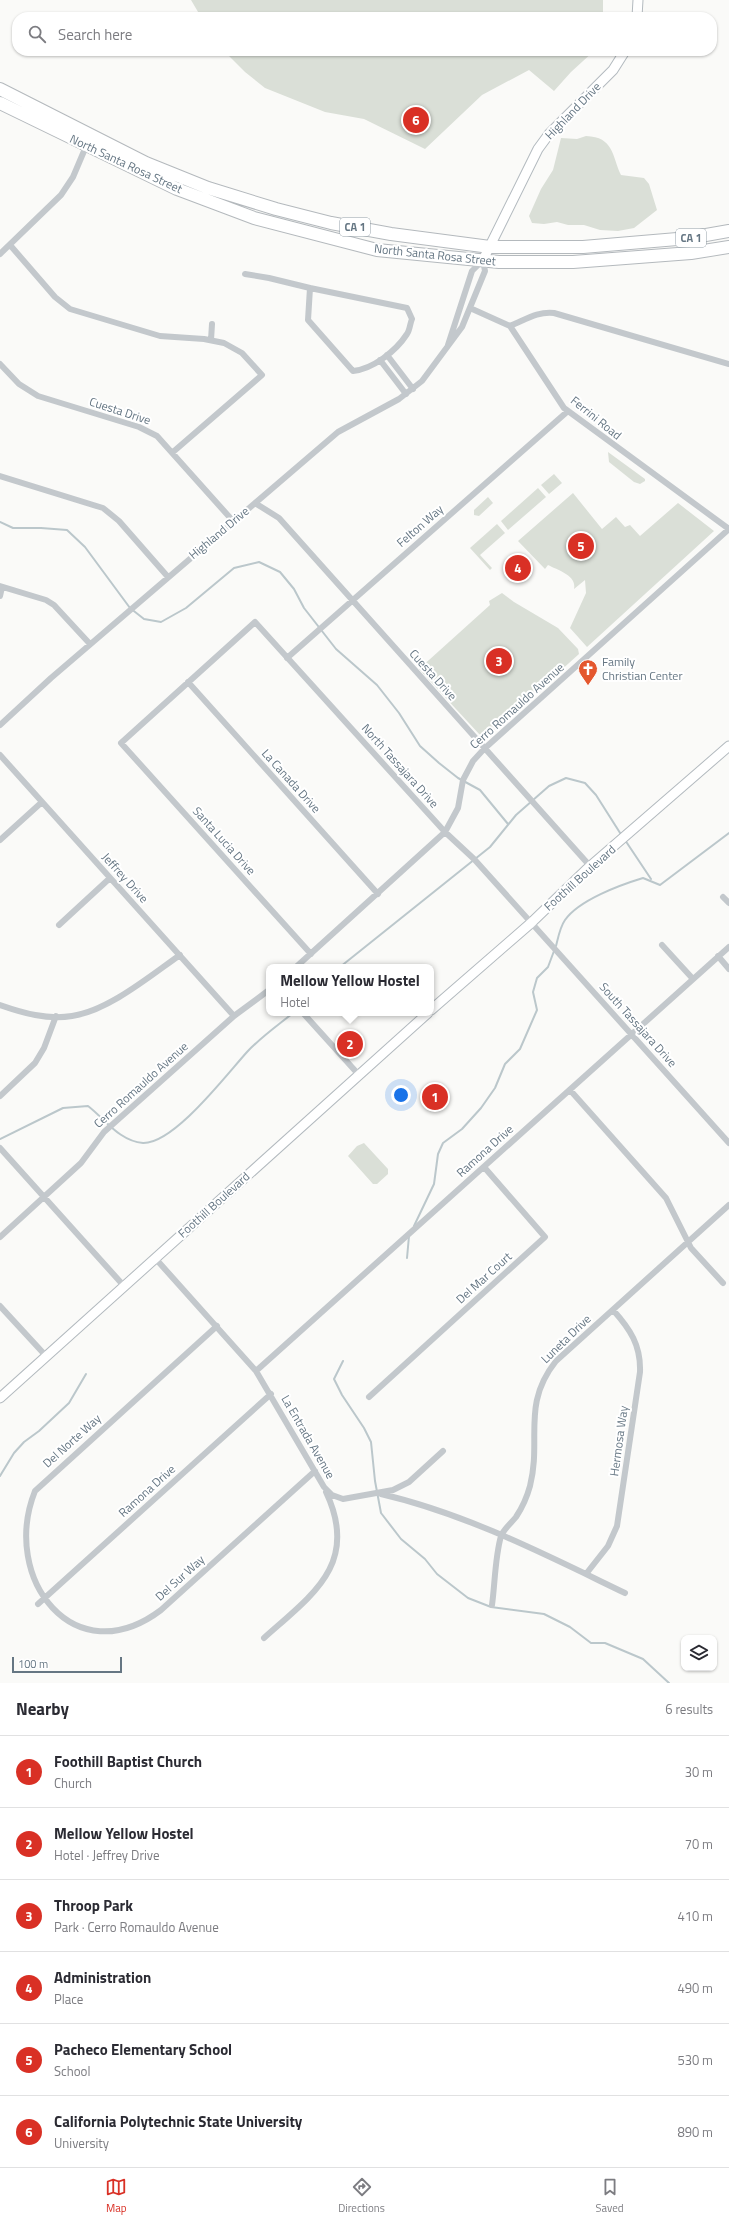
<!DOCTYPE html>
<html lang="en">
<head>
<meta charset="utf-8">
<style>
  :root { --surface:#fff; --page:#f2f2f3; --text:#2b2b33; --muted:#7c7c81; --line:#e1e1e2; --accent:#d93025 }
  body { margin:0; font-family:"Titillium Web",sans-serif; background:var(--page); color:var(--text) }
  .controls { position:absolute; right:12px; bottom:12px; display:grid; overflow:hidden; border-radius:8px; box-shadow:0 1px 3px #0004 }
  .controls button { width:36px; height:36px; display:grid; place-items:center; padding:0; border:0; border-bottom:1px solid var(--line); background:var(--surface); color:var(--text); font:20px sans-serif }
  .scale { position:absolute; left:12px; bottom:10px; width:110px; box-sizing:border-box; padding-left:4px; border:2px solid #657683; border-top:0; font-size:11px; line-height:14px; white-space:nowrap; color:#657683; -webkit-text-stroke:3px #fff; paint-order:stroke }
  .you { position:absolute; left:401px; top:1095px; width:14px; height:14px; margin:-10px; border:3px solid #fff; border-radius:50%; background:#1a73e8; box-shadow:0 0 0 6px #1a73e833 }
  .badge { display:grid; place-items:center; width:26px; height:26px; border-radius:50%; background:var(--accent); color:#fff; font-size:13px; font-weight:700 }
  .pin { position:absolute; translate:-50% -50%; border:2px solid #fff; box-shadow:0 1px 4px #0006 }
  .popup { position:absolute; left:266px; top:964px; width:168px; height:52px; box-sizing:border-box; display:grid; place-content:center; border-radius:8px; background:var(--surface); filter:drop-shadow(0 1px 3px #0005); font-size:13px; white-space:nowrap; color:var(--muted) }
  .popup b { font-size:15px; color:var(--text) }
  .popup::after { content:''; position:absolute; left:50%; top:100%; margin-left:-8px; border:8px solid transparent; border-top-color:var(--surface) }
  .list { margin:0; padding:0; list-style:none }
  h2 { display:flex; justify-content:space-between; align-items:center; height:52px; margin:0; padding:0 16px; font-size:17px }
  h2 small { font-size:13px; font-weight:400; color:var(--muted) }
  .list li { display:grid; grid-template-columns:26px 1fr auto; gap:12px; align-items:center; box-sizing:border-box; height:72px; padding:0 16px; border-top:1px solid var(--line) }
  .list b { display:block; font-size:15px; white-space:nowrap }
  .list p { margin:0; font-size:13px; white-space:nowrap; color:var(--muted) }
  .list em { font-size:13px; font-style:normal; color:var(--muted) }
  .icon { flex:none; width:22px; height:22px; fill:none; stroke:currentColor; stroke-width:2; stroke-linecap:round; stroke-linejoin:round }
  .map { position:relative; flex:none; width:729px; height:1683px; overflow:hidden }
  .search { position:absolute; background:var(--surface); box-shadow:0 1px 3px #0004; left:12px; right:12px; top:12px; height:44px; display:flex; align-items:center; gap:10px; box-sizing:border-box; padding:0 14px; border-radius:16px; color:var(--muted); font-size:15px }
  .sheet { height:484px; background:var(--surface) }
  nav { display:flex; justify-content:space-around; align-items:center; box-sizing:border-box; height:56px; border-top:1px solid var(--line); background:var(--surface); font-size:11px; color:var(--muted) }
  nav a { display:grid; justify-items:center; gap:2px }
  nav .on { color:var(--accent) }
  .map>svg:first-child { display:block }
</style>
</head>
<body>
<div class="map">
<svg width="729" height="1683" viewBox="0 0 729 1683">
  <rect width="100%" height="100%" fill="#fafaf8"/>
  <path fill="#dadfd7" d="M 191,0 L 603,0 L 603,17 L 201,17 Z
    M 224,51 L 594,51 L 571,72 L 554,91 L 529,70 L 482,95 L 425,149 L 364,119 L 325,112 L 265,88 L 245,72 Z
    M 586,136 C 614,137 612,156 621,175 L 644,178 L 649,184 L 657,210 L 634,228 L 618,231 L 600,230 L 584,225 L 568,225 L 557,222 L 544,224 L 532,223 L 529,216 L 541,189 L 553,170 L 561,138 L 577,139 Z
    M 608,452 L 645,479 L 645,481 L 640,484 L 634,482 L 609,462 Z
    M 554,474 L 562,483 L 549,494 L 541,485 Z
    M 538,488 L 546,497 L 508,530 L 501,521 Z
    M 573,493 L 602,529 L 616,517 L 625,527 L 630,525 L 640,536 L 678,503 L 714,531 L 587,647 L 570,628 L 586,593 L 585,580 L 574,589 C 577,575 557,570 548,565 L 545,569 L 518,541 Z
    M 488,497 L 493,503 L 479,516 L 474,515 L 474,510 Z
    M 497,524 L 505,533 L 480,555 L 492,568 L 490,570 L 470,548 Z
    M 502,593 L 514,602 L 558,628 L 578,649 L 579,654 L 489,735 L 480,735 L 419,669 L 490,605 L 489,601 Z
    M 364,1143 L 388,1169 L 388,1174 L 377,1184 L 373,1184 L 348,1156 L 357,1146 Z"/>
  <g fill="none" stroke-linecap="round" stroke-linejoin="round">
    <path stroke="#bbc7cb" stroke-width="2" d="M 0,522 L 13,528 L 41,528 L 67,530 L 85,547 L 130,608 L 144,619 L 161,622 L 186,608 L 234,568 L 259,562 L 280,572 L 294,589 L 304,608 L 336,649 L 377,685 L 399,713 L 420,746 L 439,763 L 458,778 L 480,790 L 508,824
      M 625,840 L 651,879
      M 556,946 C 558,938 560,927 565,920 C 579,900 620,885 643,878 L 660,885 L 729,833
      M 340,967 L 490,847 L 516,815 L 549,786 L 566,778 L 585,783 L 596,795 L 622,836
      M 0,1139 L 63,1108 L 88,1106 C 105,1119 119,1141 143,1143 C 174,1144 227,1074 247,1052 C 261,1037 277,1026 293,1013
      M 414,1226 L 434,1184 L 438,1154 L 443,1143 L 462,1129 L 481,1108 L 495,1088 L 505,1064 L 520,1049 L 537,1010 L 533,992 L 537,978 L 548,967 L 554,951
      M 407,1258 L 409,1236
      M 343,1361 L 334,1379 L 342,1395 L 364,1428 L 371,1442 L 375,1481 L 381,1513 L 401,1539 L 425,1559 L 437,1574 L 468,1598 L 491,1607 L 544,1614 L 570,1627 L 591,1643 L 605,1643 L 643,1659 L 669,1683
      M 0,1476 L 14,1453 L 24,1442 L 39,1431 L 69,1403 L 86,1374"/>
    <g stroke="#b3babf" stroke-width="11">
      <path id="secondary" d="M 637,17 L 638,0
        M 483,260 L 538,149 L 549,134 L 613,70 L 625,51
        M 431,1010 L 531,923 L 586,870 L 729,746
        M 0,1398 L 428,1013"/>
    </g>
    <g stroke="#b4b9bd" stroke-width="14">
      <path id="highway" d="M 0,89 L 146,163 L 208,188 L 276,209 L 331,223 L 391,234 L 490,247 L 583,247 L 689,238 L 729,231
        M 0,103 L 177,189 L 254,218 L 377,250 L 499,262 L 573,262 L 691,253 L 729,247"/>
    </g>
    <path stroke="#c3c8cc" stroke-width="6" d="M 10,245 L 55,297 L 70,309 L 160,336 L 204,339 L 224,343 L 242,353 L 262,375 L 173,452
      M 0,254 L 61,195 L 73,177 L 87,144
      M 245,274 L 269,278 L 310,288
      M 310,288 L 407,308 L 412,319 C 410,323 410,330 407,334 C 396,351 373,369 353,371 L 308,320 Z
      M 470,308 L 510,326 L 564,408 L 729,529
      M 510,326 C 525,320 538,311 554,313 L 729,364
      M 211,340 L 212,324
      M 448,345 L 472,271 L 483,260
      M 387,355 L 413,389
      M 380,360 L 406,394
      M 0,364 L 19,384 L 38,396 L 139,427 L 157,436 L 233,521
      M 0,476 L 103,508 L 119,521 L 168,577
      M 255,503 L 279,518 L 590,866
      M 0,586 L 46,600 L 54,605 L 90,644
      M 0,596 L 2,587
      M 287,658 L 568,411
      M 188,682 L 378,894
      M 0,725 L 51,678 L 338,432 L 399,399 L 422,381 L 462,327 L 485,271 L 483,260
      M 0,755 L 234,1016
      M 0,840 L 42,802
      M 723,897 L 729,903
      M 59,925 L 110,878
      M 662,945 L 693,979
      M 311,954 L 121,743 L 255,622 L 445,832 L 474,859 L 729,1143
      M 718,956 L 729,969
      M 296,967 L 445,832 L 458,808 L 463,780 L 473,761 L 484,749 L 729,529
      M 0,1005 C 23,1013 47,1020 72,1016 C 108,1011 150,976 180,955
      M 303,1013 L 359,1075
      M 570,1090 L 666,1198 L 691,1248 L 723,1283
      M 0,1096 L 35,1063 L 44,1048 L 56,1016
      M 0,1148 L 124,1286
      M 0,1237 L 81,1163 L 104,1132 L 234,1016 L 269,990
      M 155,1258 L 256,1371 L 324,1487 L 332,1495 L 343,1499 L 393,1490 L 409,1482 L 443,1451
      M 0,1306 L 46,1356
      M 217,1326 L 35,1491 C 0,1579 75,1675 161,1610 L 315,1471
      M 256,1371 L 729,947
      M 369,1397 L 545,1237 L 484,1167
      M 381,1494 C 467,1514 546,1555 625,1593
      M 586,1574 L 608,1546 L 617,1526 L 640,1372 C 641,1345 630,1329 613,1310
      M 38,1604 L 271,1394
      M 492,1605 C 495,1583 495,1557 501,1536 C 503,1530 512,1522 516,1517 C 522,1508 527,1497 530,1486 C 542,1439 521,1405 556,1361 L 729,1205
      M 264,1638 C 312,1595 360,1564 326,1492"/>
    <use href="#secondary" stroke="#fff" stroke-width="9"/>
    <use href="#highway" stroke="#fff" stroke-width="12"/>
  </g>
  <defs>
    <g id="church-pin" transform="scale(1)"><path d="M0 17L-7.5 6A9.5 9.5 0 1 1 7.5 6Z" fill="#e4572e" stroke="#fff"/><path d="M-1.2-6h2.4v3.5h3.3v2.4h-3.3V6h-2.4V-.1h-3.3v-2.4h3.3Z" fill="#fff"/></g>
  </defs>
  <g fill-rule="evenodd">
    <use href="#church-pin" x="588" y="669"/>
  </g>
  <g text-anchor="middle" stroke-width="4" stroke-linejoin="round" paint-order="stroke">
    <g fill="#fff" stroke="#939fa8" stroke-width="1">
      <rect x="340" y="218" width="30" height="18" rx="3"/>
      <rect x="676" y="229" width="30" height="18" rx="3"/>
    </g>
    <g font-size="11" font-weight="bold" fill="#657683">
      <text x="355" y="231">CA 1</text>
      <text x="691" y="242">CA 1</text>
    </g>
    <g font-size="12" fill="#657683" stroke="#fff">
      <text transform="translate(573 111) rotate(-46)" y="4">Highland Drive</text>
      <text transform="translate(126 164) rotate(25)" y="4">North Santa Rosa Street</text>
      <text transform="translate(435 255) rotate(6)" y="4">North Santa Rosa Street</text>
      <text transform="translate(120 411) rotate(18)" y="4">Cuesta Drive</text>
      <text transform="translate(596 418) rotate(39)" y="4">Ferrini Road</text>
      <text transform="translate(420 526) rotate(-41)" y="4">Felton Way</text>
      <text transform="translate(219 533) rotate(-40)" y="4">Highland Drive</text>
      <text transform="translate(433 675) rotate(48)" y="4">Cuesta Drive</text>
      <text transform="translate(517 706) rotate(-42)" y="4">Cerro Romauldo Avenue</text>
      <text transform="translate(400 766) rotate(48)" y="4">North Tassajara Drive</text>
      <text transform="translate(291 781) rotate(48)" y="4">La Canada Drive</text>
      <text transform="translate(224 841) rotate(48)" y="4">Santa Lucia Drive</text>
      <text transform="translate(125 878) rotate(48)" y="4">Jeffrey Drive</text>
      <text transform="translate(580 878) rotate(-42)" y="4">Foothill Boulevard</text>
      <text transform="translate(638 1025) rotate(48)" y="4">South Tassajara Drive</text>
      <text transform="translate(141 1085) rotate(-42)" y="4">Cerro Romauldo Avenue</text>
      <text transform="translate(485 1151) rotate(-42)" y="4">Ramona Drive</text>
      <text transform="translate(214 1205) rotate(-42)" y="4">Foothill Boulevard</text>
      <text transform="translate(484 1278) rotate(-42)" y="4">Del Mar Court</text>
      <text transform="translate(566 1339) rotate(-44)" y="4">Luneta Drive</text>
      <text transform="translate(308 1437) rotate(60)" y="4">La Entrada Avenue</text>
      <text transform="translate(72 1441) rotate(-42)" y="4">Del Norte Way</text>
      <text transform="translate(619 1441) rotate(-82)" y="4">Hermosa Way</text>
      <text transform="translate(147 1491) rotate(-42)" y="4">Ramona Drive</text>
      <text transform="translate(180 1578) rotate(-42)" y="4">Del Sur Way</text>
    </g>
    <g font-size="12" fill="#657683" stroke="#fff" text-anchor="start">
      <text x="602" y="666">Family<tspan x="602" dy="14">Christian Center</tspan></text>
    </g>
  </g>
</svg>
<div class="controls">
<button><svg class="icon" aria-label="layers" viewBox="0 0 24 24"><path d="M12 4l9 5-9 5-9-5zM3 14l9 5 9-5"/></svg></button>
</div>
<div class="scale">100 m</div>
<div class="you"></div>
<div class="pin badge" style="left:435px;top:1097px">1</div>
<div class="pin badge" style="left:350px;top:1044px">2</div>
<div class="popup"><b>Mellow Yellow Hostel</b>Hotel</div>
<div class="pin badge" style="left:499px;top:661px">3</div>
<div class="pin badge" style="left:518px;top:568px">4</div>
<div class="pin badge" style="left:581px;top:546px">5</div>
<div class="pin badge" style="left:416px;top:120px">6</div>
<div class="search"><svg class="icon" aria-label="search" viewBox="0 0 24 24"><circle cx="10" cy="10" r="6"/><path d="M15 15l6 6"/></svg>Search here</div>
</div>
<section class="sheet">
<h2>Nearby<small>6 results</small></h2>
<ul class="list">
<li><span class="badge">1</span><div><b>Foothill Baptist Church</b><p>Church</p></div><em>30 m</em></li>
<li><span class="badge">2</span><div><b>Mellow Yellow Hostel</b><p>Hotel · Jeffrey Drive</p></div><em>70 m</em></li>
<li><span class="badge">3</span><div><b>Throop Park</b><p>Park · Cerro Romauldo Avenue</p></div><em>410 m</em></li>
<li><span class="badge">4</span><div><b>Administration</b><p>Place</p></div><em>490 m</em></li>
<li><span class="badge">5</span><div><b>Pacheco Elementary School</b><p>School</p></div><em>530 m</em></li>
<li><span class="badge">6</span><div><b>California Polytechnic State University</b><p>University</p></div><em>890 m</em></li>
</ul>
</section>
<nav>
<a class="on"><svg class="icon" aria-label="map" viewBox="0 0 24 24"><path d="M3 6l6-2 6 2 6-2v14l-6 2-6-2-6 2zM9 4v14M15 6v14"/></svg>Map</a>
<a><svg class="icon" aria-label="directions" viewBox="0 0 24 24"><path d="M12 3l9 9-9 9-9-9zM9 14v-3h6M13 9l2 2-2 2"/></svg>Directions</a>
<a><svg class="icon" aria-label="saved" viewBox="0 0 24 24"><path d="M7 4h10v16l-5-4-5 4z"/></svg>Saved</a>
</nav>
</body>
</html>
